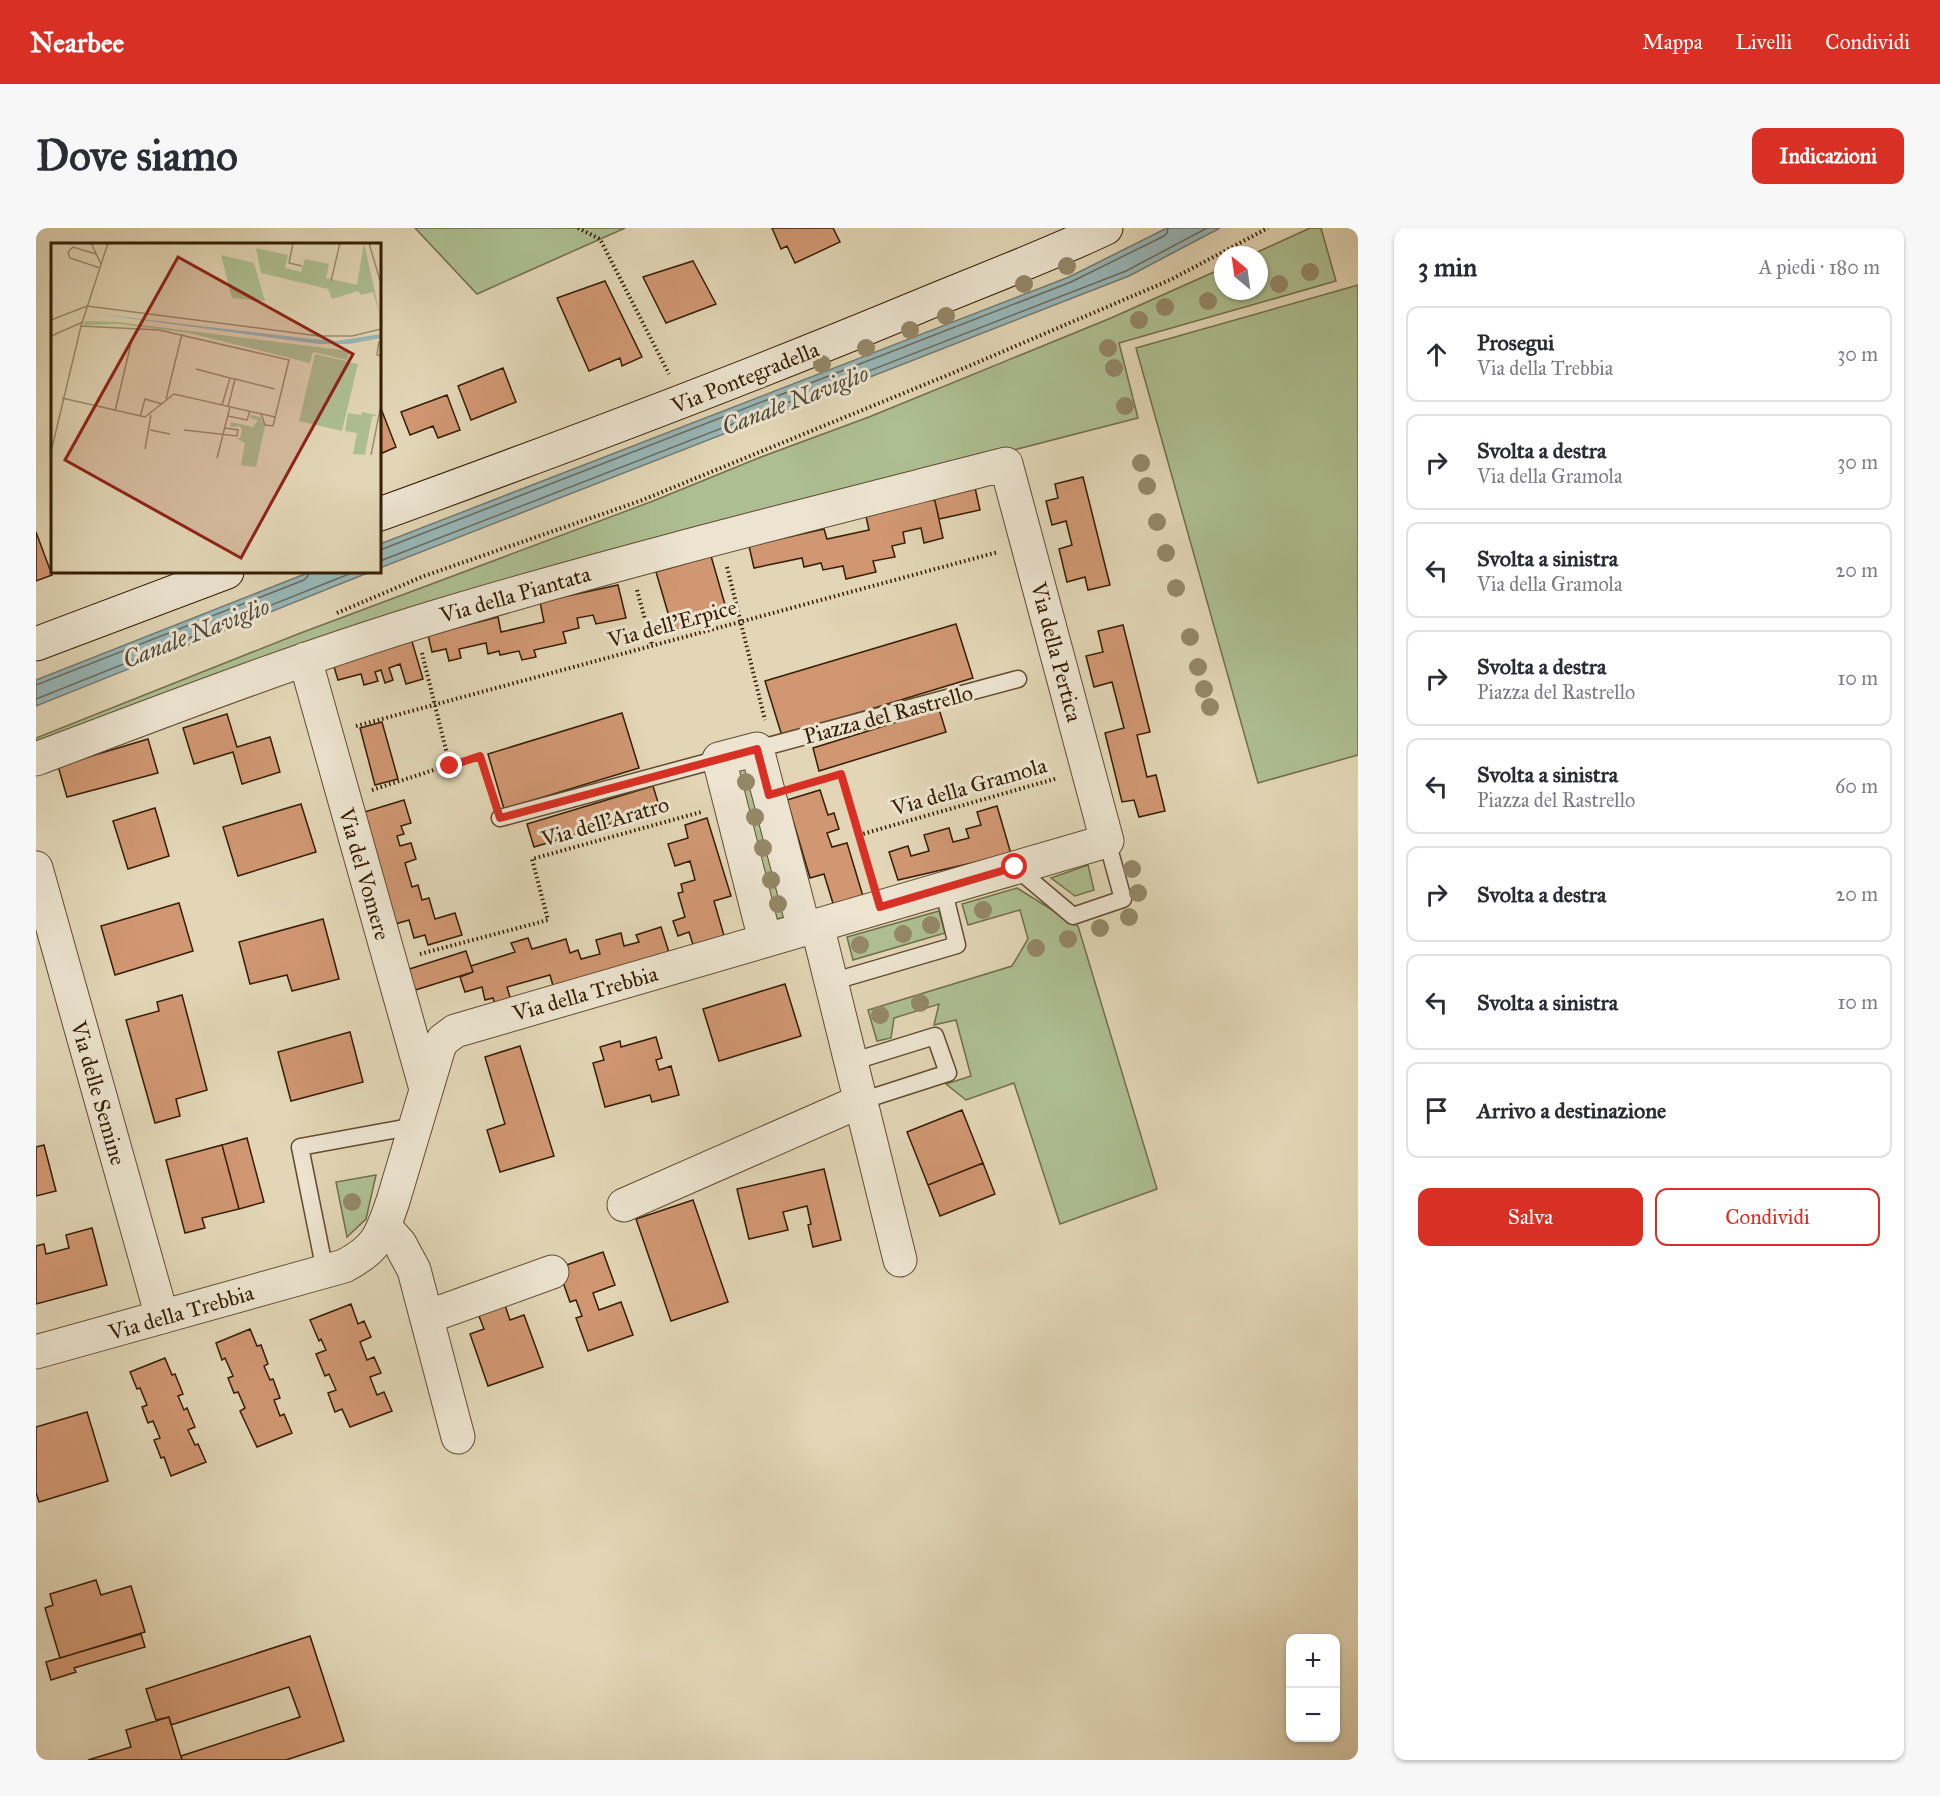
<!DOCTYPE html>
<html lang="it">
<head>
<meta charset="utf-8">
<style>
  :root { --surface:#fff; --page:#f7f7f7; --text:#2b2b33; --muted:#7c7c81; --line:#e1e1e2; --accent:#d93025 }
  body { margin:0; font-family:"IM FELL Great Primer",serif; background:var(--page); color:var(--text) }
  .controls { position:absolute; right:18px; bottom:18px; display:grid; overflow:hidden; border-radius:12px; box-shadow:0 2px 4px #0004 }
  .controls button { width:54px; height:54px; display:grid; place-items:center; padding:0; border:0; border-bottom:2px solid var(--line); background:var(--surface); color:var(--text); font:30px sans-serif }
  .compass { position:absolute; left:1178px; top:18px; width:54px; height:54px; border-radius:50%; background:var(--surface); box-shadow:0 2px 4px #0004; rotate:331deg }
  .stop { position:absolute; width:18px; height:18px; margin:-14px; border:4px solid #d93025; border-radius:50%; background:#fff }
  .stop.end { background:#d93025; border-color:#fff; box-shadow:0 2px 6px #0008 }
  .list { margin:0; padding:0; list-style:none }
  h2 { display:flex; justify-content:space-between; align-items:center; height:78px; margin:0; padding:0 24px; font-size:26px }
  h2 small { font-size:20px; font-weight:400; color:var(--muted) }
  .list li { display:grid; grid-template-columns:39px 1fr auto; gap:18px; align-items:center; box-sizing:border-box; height:96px; margin:0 12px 12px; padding:0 12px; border:2px solid var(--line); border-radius:12px }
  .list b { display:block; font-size:22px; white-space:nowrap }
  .list p { margin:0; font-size:20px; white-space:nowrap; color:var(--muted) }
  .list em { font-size:20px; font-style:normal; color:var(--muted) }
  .actions { display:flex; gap:12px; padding:18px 24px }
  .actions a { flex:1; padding:14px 0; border:2px solid var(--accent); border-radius:12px; text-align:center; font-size:21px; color:var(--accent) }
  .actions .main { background:var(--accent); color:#fff }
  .icon { flex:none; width:33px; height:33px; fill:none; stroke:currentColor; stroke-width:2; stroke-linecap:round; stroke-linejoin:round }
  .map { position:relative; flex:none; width:1322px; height:1532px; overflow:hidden; border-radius:12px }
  header { display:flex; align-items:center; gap:36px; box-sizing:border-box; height:84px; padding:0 30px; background:var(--accent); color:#fff }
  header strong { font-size:28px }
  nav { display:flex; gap:33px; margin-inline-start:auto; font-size:21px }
  .intro { display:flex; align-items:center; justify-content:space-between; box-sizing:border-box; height:144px; padding:0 36px }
  h1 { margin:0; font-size:42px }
  .button { padding:15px 27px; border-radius:12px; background:var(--accent); color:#fff; font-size:21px; font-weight:700 }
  main { display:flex; gap:36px; padding:0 36px }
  aside { flex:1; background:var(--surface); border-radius:12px; box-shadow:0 2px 4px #0004 }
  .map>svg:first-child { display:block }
</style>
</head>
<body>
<header>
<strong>Nearbee</strong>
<nav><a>Mappa</a><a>Livelli</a><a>Condividi</a></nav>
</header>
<div class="intro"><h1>Dove siamo</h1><a class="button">Indicazioni</a></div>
<main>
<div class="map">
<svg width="1322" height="1532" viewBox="0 0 1322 1532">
  <rect width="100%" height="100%" fill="#e2d6b6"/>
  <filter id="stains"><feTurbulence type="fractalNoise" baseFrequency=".00333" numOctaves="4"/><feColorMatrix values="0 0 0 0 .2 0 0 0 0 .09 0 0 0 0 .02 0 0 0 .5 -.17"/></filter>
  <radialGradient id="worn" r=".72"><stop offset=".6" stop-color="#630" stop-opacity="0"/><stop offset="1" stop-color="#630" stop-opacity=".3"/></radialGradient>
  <path fill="#adbf92" stroke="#726e4a" stroke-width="1.5" d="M 379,0 L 589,0 L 441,66 Z
    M 1274,0 L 1285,0 L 1300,53 L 1083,115 L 1102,190 L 744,282 L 0,522 L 0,510 L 262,406 L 617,273 L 725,229 L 833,189 L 1075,90 L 1187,40 L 1187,63 L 1223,63 L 1223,27 L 1215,27 Z
    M 1322,57 L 1322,527 L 1222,555 L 1100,120 Z
    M 718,535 L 757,687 L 734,693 L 694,541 Z
    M 1052,637 L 1058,662 L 1039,668 L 1015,650 Z
    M 981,660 L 1042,698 L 1121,961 L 1024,996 L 978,855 L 930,872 L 910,856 L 935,848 L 920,792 L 898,797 L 903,776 L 858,790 L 855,810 L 841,813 L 832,782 L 976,738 L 992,711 L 984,682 L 932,697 L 926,676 Z
    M 903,683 L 909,705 L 817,732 L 811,709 Z
    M 340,947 L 330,991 L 311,1009 L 300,954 Z"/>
  <path fill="#98b7b8" stroke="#717970" stroke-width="1.5" d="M 1131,0 L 1184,0 L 1093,48 L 344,340 L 344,316 L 1033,49 Z
    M 274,344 L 334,344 L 0,478 L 0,452 Z"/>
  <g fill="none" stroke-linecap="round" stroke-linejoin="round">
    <path stroke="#676a5e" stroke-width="1.5" d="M 344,322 L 1035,54 L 1128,8 L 1131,5 L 1132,0
      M 344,333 L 1090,43 L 1171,0
      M 0,457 L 268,352 L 272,348 L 273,344
      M 0,471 L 318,344"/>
  </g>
  <path fill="#d09772" stroke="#361d03" stroke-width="1.5" d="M 736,0 L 797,0 L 804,14 L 759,35 L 751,18 L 745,21 Z
    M 657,33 L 680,76 L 630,95 L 607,49 Z
    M 569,53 L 606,129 L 586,138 L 584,130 L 553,143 L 521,70 Z
    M 467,140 L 480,174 L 435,192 L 422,158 Z
    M 411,167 L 424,202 L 402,210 L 397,198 L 374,207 L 365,184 Z
    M 344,178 L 360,219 L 344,226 Z
    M 1047,249 L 1074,357 L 1052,362 L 1049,349 L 1031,354 L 1023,321 L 1036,317 L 1030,293 L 1016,297 L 1010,273 L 1022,270 L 1019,256 Z
    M 938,255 L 944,282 L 903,291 L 899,273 L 888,266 Z
    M 888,266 L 899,273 L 907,310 L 888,315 L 885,300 L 867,304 L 869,315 L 856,318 L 859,329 L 837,333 L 840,344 L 810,351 L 807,338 L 787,342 L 785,335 L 768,339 L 766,330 L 718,340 L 713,318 L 788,301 L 791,311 L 833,302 L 828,279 Z
    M 0,304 L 16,347 L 0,353 Z
    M 675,328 L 692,387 L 637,402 L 620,344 Z
    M 582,357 L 590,390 L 560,396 L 557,387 L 541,390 L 543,400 L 527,404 L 530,415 L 498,422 L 500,429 L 486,432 L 483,423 L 464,427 L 463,423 L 452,426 L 450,415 L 423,421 L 425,430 L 413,433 L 410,421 L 396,424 L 392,407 L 462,389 L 465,404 L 508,394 L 504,374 Z
    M 920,396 L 937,450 L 746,508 L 729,453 Z
    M 1087,397 L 1114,504 L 1101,507 L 1111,549 L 1120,547 L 1129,583 L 1103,589 L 1098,572 L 1086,574 L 1069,505 L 1088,500 L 1076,454 L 1058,459 L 1050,428 L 1067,424 L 1062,403 Z
    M 375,410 L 387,451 L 370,456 L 364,436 L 353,440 L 357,452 L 349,455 L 345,442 L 339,444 L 342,453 L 328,457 L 325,446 L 302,452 L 296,432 Z
    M 903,481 L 910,504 L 783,543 L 777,520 Z
    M 586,485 L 603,540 L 468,581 L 452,526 Z
    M 191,486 L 201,519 L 234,509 L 244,544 L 206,556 L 197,524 L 158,536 L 147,500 Z
    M 346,494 L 362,551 L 339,557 L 324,500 Z
    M 112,511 L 122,545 L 31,569 L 22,538 Z
    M 617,558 L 624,581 L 498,619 L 491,596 Z
    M 784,562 L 792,587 L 798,585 L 803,601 L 791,605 L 796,619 L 811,615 L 829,675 L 799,682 L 788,646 L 774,650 L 751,572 Z
    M 368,572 L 375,595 L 365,598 L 368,606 L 361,608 L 364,618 L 375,615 L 380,631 L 369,635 L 376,659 L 382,657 L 386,672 L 393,670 L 399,691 L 419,685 L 426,707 L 392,717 L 389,707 L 378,710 L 373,692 L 356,697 L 322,586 Z
    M 265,576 L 280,624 L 202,648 L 187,599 Z
    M 961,578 L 975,626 L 862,652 L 853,624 L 872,618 L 875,628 L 893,623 L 888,607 L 913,600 L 917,614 L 933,610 L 930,601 L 945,597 L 941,584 Z
    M 119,580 L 133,628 L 92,641 L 77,593 Z
    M 671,590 L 695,668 L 678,673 L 689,711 L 658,720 L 653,704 L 642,708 L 637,693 L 649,689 L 642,665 L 647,664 L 645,656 L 659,652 L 654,633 L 639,638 L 632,616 L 652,610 L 649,597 Z
    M 143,675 L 157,723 L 79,747 L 65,698 Z
    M 287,691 L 303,751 L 256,763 L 251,747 L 214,756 L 203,714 Z
    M 625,699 L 635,731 L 519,765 L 514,747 L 471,759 L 476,776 L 460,780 L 457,770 L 449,772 L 446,759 L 429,764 L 424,749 L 437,744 L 435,738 L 479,724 L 475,715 L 492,710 L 496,721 L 530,711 L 534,725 L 542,722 L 545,731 L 564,726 L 560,712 L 585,705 L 588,718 L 603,714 L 600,707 Z
    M 430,723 L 437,744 L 373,764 L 367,743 Z
    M 749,756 L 765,808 L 683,833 L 667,781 Z
    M 146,767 L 171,862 L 140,871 L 144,888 L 119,895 L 90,792 L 123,783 L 121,774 Z
    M 314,804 L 327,854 L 255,873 L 242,824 Z
    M 620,809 L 626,830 L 620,832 L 623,842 L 635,838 L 643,867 L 616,874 L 614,867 L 569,879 L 557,835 L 568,832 L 564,819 L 584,813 L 585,819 Z
    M 484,818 L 518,928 L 464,944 L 451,902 L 469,896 L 449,829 Z
    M 926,882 L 947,935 L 892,957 L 871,904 Z
    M 211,910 L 228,974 L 203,981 L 186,917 Z
    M 8,917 L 20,963 L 0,968 L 0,919 Z
    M 186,917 L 203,981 L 166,990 L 169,1000 L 149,1005 L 130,932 Z
    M 947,935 L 959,966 L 904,988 L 892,957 Z
    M 788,941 L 805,1012 L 777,1019 L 772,997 L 775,996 L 771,978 L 747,984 L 752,1002 L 713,1011 L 701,961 Z
    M 657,972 L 692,1074 L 635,1093 L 600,991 Z
    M 56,1000 L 71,1057 L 0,1076 L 0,1018 L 8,1016 L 10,1026 L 33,1020 L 30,1007 Z
    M 567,1024 L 579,1057 L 557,1065 L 563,1082 L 585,1074 L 597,1107 L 552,1123 L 540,1090 L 546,1088 L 540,1072 L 534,1074 L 522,1040 Z
    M 468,1074 L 474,1092 L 488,1087 L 507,1139 L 452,1158 L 434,1106 L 448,1101 L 441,1083 Z
    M 315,1076 L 322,1096 L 328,1093 L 335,1109 L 324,1114 L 331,1132 L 338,1129 L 345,1145 L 334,1149 L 341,1167 L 348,1164 L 356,1183 L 314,1199 L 306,1181 L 299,1184 L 292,1165 L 300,1162 L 293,1146 L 289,1148 L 280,1126 L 290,1122 L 285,1111 L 283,1113 L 274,1092 Z
    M 214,1101 L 221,1118 L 225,1117 L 232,1136 L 228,1138 L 234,1152 L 237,1151 L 244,1170 L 238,1172 L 244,1188 L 248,1186 L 256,1205 L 221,1219 L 204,1183 L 209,1180 L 202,1164 L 198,1165 L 192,1150 L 197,1148 L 189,1130 L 186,1132 L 180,1115 Z
    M 129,1130 L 136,1147 L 139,1146 L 147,1166 L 142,1168 L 148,1182 L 151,1180 L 159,1199 L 152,1202 L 159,1217 L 162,1216 L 170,1234 L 135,1248 L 128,1229 L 125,1230 L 118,1212 L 124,1210 L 117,1193 L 112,1195 L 106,1179 L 111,1177 L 104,1160 L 101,1161 L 94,1144 Z
    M 51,1184 L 72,1253 L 3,1274 L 0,1265 L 0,1199 Z
    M 60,1352 L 65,1367 L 95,1358 L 109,1404 L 24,1430 L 9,1380 L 17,1377 L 14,1366 Z
    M 105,1406 L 109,1419 L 38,1440 L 40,1444 L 15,1452 L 10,1434 Z
    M 274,1408 L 308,1513 L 250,1532 L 146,1532 L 145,1528 L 264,1489 L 253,1459 L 135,1497 L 133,1489 L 120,1492 L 110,1461 Z
    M 133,1489 L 146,1532 L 52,1532 L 95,1519 L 90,1502 Z"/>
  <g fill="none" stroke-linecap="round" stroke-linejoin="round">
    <g stroke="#614b30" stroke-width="19">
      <path id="lane" d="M 721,521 L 982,451
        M 464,590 L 683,531
        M 979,639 L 1037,688 L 1087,671 L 1071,613
        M 795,754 L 921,717 L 907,660
        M 815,834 L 899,808 L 912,845 L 825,873
        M 289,1043 L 264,919 L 379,898"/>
    </g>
    <g stroke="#614b30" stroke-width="35">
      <path id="street" d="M 269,431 L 390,861
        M 0,531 C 132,481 264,430 399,389 C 588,332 779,285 970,236 L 1071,613 L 419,803 L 407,812 L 403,819 L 357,973 C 345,1008 341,1021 308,1038 L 0,1124
        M 0,640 L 126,1089
        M 781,697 L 864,1032
        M 729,712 L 683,531 L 721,521 L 768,701
        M 588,977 L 825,873
        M 348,998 L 364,1016 L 378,1042 L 422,1209
        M 391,1089 L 516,1044"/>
    </g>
    <g stroke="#361d03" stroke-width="35">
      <path id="secondary" d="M 344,286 C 523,221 701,154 877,81 C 941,54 1007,30 1070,0
        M 0,416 L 191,344"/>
    </g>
    <path stroke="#361d03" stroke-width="4" stroke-dasharray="1.5 3" stroke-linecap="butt" d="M 542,0 L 564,11 L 633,146
      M 691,339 L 729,492
      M 601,362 L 616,417
      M 301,385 L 388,348 L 604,273 L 912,147 L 1134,52 L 1232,0
      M 386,425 L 414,538
      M 320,498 L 962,324
      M 760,559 L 805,546 L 836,649
      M 336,562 L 444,527 L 457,569
      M 823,607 L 1022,550
      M 384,726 L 512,692 L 496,631 L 665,584"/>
    <use href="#lane" stroke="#ece4d0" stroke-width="16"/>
    <use href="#street" stroke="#ece4d0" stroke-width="33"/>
    <use href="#secondary" stroke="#ece4d0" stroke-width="33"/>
  </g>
  <g fill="#948767">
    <circle cx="1031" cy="38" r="9"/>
    <circle cx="1274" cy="44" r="9"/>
    <circle cx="988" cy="56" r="9"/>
    <circle cx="1243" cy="56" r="9"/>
    <circle cx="1172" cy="73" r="9"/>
    <circle cx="1129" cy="79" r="9"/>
    <circle cx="910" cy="88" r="9"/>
    <circle cx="1103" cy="92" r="9"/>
    <circle cx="874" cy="102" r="9"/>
    <circle cx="830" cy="120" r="9"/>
    <circle cx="1072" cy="120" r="9"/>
    <circle cx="786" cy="136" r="9"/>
    <circle cx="1078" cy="140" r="9"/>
    <circle cx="1089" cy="178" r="9"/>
    <circle cx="1105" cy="235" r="9"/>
    <circle cx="1111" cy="258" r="9"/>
    <circle cx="1121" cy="294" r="9"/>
    <circle cx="1130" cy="325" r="9"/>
    <circle cx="1140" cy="360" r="9"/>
    <circle cx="1154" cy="409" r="9"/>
    <circle cx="1162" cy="439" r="9"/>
    <circle cx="1168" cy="461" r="9"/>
    <circle cx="1174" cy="479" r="9"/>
    <circle cx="710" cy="554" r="9"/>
    <circle cx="719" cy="589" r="9"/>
    <circle cx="727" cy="620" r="9"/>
    <circle cx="1096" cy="641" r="9"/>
    <circle cx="735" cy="652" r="9"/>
    <circle cx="1102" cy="665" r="9"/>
    <circle cx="742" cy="676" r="9"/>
    <circle cx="947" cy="682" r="9"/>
    <circle cx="1093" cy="689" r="9"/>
    <circle cx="895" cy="697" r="9"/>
    <circle cx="1064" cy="700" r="9"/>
    <circle cx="867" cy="706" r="9"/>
    <circle cx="1032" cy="711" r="9"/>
    <circle cx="824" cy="717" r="9"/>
    <circle cx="1000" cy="720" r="9"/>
    <circle cx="884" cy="775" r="9"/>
    <circle cx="844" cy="787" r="9"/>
    <circle cx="316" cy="974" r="9"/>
  </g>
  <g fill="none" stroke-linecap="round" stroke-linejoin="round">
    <path stroke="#d93025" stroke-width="8" d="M 414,538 L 444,528 L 464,590 L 721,521 L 733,567 L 805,546 L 844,679 L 979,639"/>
  </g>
  <g text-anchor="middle" stroke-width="6" stroke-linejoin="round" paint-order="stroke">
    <g font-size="22" fill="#361d03" stroke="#ece4d0">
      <text transform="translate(709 149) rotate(-22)" y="8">Via Pontegradella</text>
      <text transform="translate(479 366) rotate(-16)" y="8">Via della Piantata</text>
      <text transform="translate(636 395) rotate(-15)" y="8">Via dell'Erpice</text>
      <text transform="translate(1021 424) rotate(75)" y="8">Via della Pertica</text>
      <text transform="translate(852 486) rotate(-15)" y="8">Piazza del Rastrello</text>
      <text transform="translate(933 558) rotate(-16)" y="8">Via della Gramola</text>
      <text transform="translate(569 593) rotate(-16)" y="8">Via dell'Aratro</text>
      <text transform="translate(329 646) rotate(74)" y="8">Via del Vomere</text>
      <text transform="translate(549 765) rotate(-16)" y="8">Via della Trebbia</text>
      <text transform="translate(63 865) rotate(74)" y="8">Via delle Semine</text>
      <text transform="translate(145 1084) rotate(-16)" y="8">Via della Trebbia</text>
    </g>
    <g font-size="24" font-style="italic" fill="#534b39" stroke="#ece4d0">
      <text transform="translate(759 172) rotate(-21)" y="8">Canale Naviglio</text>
      <text transform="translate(160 405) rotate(-21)" y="8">Canale Naviglio</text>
    </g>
  </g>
  <g transform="translate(15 15)">
    <rect width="330" height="330" fill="#e2d6b6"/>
    <path d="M 313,0 L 330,76 L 322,49 L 310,52 L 307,48 L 281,56 L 277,46 L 210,30 L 205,5 L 237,12 L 234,25 L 250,29 L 254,16 L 278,21 L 275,35 L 306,42 ZM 170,12 L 203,20 L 214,58 L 181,55 ZM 34,78 L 67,79 L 298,108 L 296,117 L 262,109 L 259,120 L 138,90 L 67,81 L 32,82 ZM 264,111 L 307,121 L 291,188 L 248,178 ZM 311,169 L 326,172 L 321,174 L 314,212 L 302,211 L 306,190 L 294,188 L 297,170 L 310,172 ZM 200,172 L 209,174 L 214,183 L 205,224 L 190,222 L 194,200 L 185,195 L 189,195 L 191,187 L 189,183 L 179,184 L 180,179 L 202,184 L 207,177 L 199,175 Z" fill="#adbf92"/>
    <path d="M 39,70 L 261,96 L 285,98 L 330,91 L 330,95 L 298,101 L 268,101 Z" fill="#98b7b8"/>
    <path fill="none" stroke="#9d8c6e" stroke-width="1.5" d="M 40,0 L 50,21M 242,0 L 238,20 L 251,23M 318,0 L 330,41M 45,11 L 22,4 L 17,9 L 19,15 L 49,25M 280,38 L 289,0M 0,77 L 36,63 L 268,93 L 301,93 L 330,86M 30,83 L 108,87 L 238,117 L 222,183 L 214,182 L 210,171M 0,93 L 32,79M 328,98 L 326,112 L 330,113M 145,126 L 179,135M 184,136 L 224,146M 11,155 L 94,174 L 123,151 L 224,174M 115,156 L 131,91M 171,162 L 179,135 L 184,136 L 177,164M 64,168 L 81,96M 177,173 L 196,177 L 199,168M 89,174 L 94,156 L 111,161M 99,187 L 119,191M 133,187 L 186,193 L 187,187 L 174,185M 94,206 L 100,172M 0,209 L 30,83 L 57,0M 320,212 L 330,162M 166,215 L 179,164"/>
    <path fill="#8f2418" fill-opacity="0.15" stroke="#8f2418" stroke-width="3" d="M 127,14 L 302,111 L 190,315 L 14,217 Z"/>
    <rect width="330" height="330" fill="none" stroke="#361d03" stroke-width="3"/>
  </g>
  <rect width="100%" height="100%" filter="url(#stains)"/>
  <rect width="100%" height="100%" fill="url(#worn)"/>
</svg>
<div class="controls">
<button>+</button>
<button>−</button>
</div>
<svg class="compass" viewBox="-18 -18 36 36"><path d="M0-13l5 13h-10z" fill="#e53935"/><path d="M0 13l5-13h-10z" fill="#7c7c81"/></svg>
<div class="stop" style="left:979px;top:639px"></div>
<div class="stop end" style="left:414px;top:538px"></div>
</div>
<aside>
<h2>3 min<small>A piedi · 180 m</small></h2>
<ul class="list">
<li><svg class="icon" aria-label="ahead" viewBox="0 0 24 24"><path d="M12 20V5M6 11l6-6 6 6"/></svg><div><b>Prosegui</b><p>Via della Trebbia</p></div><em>30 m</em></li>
<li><svg class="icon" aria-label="right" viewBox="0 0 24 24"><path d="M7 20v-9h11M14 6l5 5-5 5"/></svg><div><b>Svolta a destra</b><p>Via della Gramola</p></div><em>30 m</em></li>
<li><svg class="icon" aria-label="left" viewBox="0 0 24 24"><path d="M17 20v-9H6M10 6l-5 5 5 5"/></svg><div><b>Svolta a sinistra</b><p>Via della Gramola</p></div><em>20 m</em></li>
<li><svg class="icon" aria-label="right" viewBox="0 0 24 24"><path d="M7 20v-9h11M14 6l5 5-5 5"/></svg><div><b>Svolta a destra</b><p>Piazza del Rastrello</p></div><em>10 m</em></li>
<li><svg class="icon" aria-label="left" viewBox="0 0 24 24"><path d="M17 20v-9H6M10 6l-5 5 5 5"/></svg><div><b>Svolta a sinistra</b><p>Piazza del Rastrello</p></div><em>60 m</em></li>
<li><svg class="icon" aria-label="right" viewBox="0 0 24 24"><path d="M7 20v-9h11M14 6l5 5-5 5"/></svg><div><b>Svolta a destra</b></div><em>20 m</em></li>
<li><svg class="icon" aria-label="left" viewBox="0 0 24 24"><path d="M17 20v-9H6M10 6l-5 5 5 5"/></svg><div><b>Svolta a sinistra</b></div><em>10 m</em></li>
<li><svg class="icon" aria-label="arrive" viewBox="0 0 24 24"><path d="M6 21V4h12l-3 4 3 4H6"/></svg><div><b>Arrivo a destinazione</b></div></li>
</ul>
<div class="actions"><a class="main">Salva</a><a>Condividi</a></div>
</aside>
</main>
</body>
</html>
